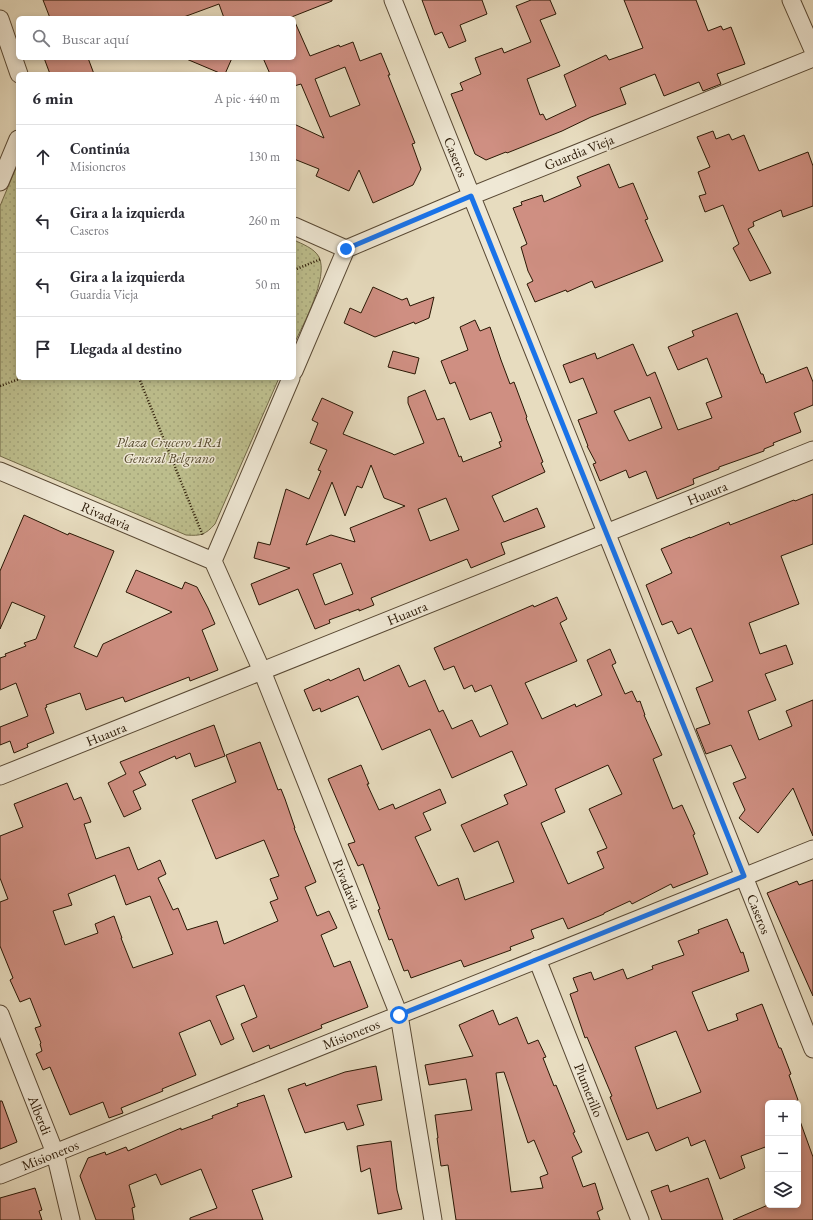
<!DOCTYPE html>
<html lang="es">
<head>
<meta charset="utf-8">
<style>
  :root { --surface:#fff; --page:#f7f7f7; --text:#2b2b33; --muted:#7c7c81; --line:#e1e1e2 }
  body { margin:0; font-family:"EB Garamond",serif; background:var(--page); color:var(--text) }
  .controls { position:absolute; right:12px; bottom:12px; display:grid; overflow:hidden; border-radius:6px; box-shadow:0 2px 6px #0003 }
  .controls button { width:36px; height:36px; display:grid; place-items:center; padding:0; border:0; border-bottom:1px solid var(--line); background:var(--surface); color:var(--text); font:20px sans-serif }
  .stop { position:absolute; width:12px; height:12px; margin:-9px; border:3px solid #1a73e8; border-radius:50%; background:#fff }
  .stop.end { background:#1a73e8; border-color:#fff; box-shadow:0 1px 4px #0008 }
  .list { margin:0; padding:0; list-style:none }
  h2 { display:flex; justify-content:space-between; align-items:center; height:52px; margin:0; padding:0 16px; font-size:17px }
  h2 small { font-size:13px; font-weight:400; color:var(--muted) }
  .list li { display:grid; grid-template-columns:26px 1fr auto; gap:12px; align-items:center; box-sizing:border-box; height:64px; padding:0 16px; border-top:1px solid var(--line) }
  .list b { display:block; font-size:15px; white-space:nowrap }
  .list p { margin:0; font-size:13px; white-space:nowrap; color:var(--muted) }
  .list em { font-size:13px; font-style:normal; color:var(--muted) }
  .icon { flex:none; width:22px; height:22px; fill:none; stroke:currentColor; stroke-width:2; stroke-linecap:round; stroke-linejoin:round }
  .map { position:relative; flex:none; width:813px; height:1220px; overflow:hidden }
  .search { position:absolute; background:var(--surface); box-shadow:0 2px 6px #0003; left:16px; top:16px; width:280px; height:44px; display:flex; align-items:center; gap:10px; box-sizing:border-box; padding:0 14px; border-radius:6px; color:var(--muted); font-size:15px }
  .panel { position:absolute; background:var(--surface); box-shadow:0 2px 6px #0003; left:16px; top:72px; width:280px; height:308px; border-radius:6px }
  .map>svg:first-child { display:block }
</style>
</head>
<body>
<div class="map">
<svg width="813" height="1220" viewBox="0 0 813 1220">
  <defs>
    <pattern id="grass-dots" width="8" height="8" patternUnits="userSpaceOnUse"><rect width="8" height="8" fill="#bdbe8d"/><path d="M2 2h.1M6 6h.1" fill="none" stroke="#a2a378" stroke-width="1.8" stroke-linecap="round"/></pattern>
  </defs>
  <rect width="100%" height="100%" fill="#e7dcbf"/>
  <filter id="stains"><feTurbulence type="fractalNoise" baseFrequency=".005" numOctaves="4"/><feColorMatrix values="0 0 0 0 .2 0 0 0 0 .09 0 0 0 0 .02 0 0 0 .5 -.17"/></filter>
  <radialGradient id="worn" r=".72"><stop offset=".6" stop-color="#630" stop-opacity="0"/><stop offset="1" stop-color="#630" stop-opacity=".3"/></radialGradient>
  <path fill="url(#grass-dots)" stroke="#736a48" d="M 18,163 L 18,378 L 279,378 L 215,524 C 205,535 201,536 186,535 L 0,456 L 0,206 Z
    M 294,240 C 302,244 314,248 319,257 C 329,277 303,325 294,344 Z"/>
  <path fill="#cf8f82" stroke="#291704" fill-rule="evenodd" d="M 43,0 L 332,0 L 332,1 L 289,18 L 224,18 L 219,4 L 181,18 L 50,18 Z
    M 422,0 L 482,0 L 487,14 L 460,25 L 466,41 L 449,48 L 442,32 L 435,35 Z
    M 531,0 L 550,0 L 556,14 L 540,20 L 560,66 L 527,79 L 540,115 L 543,114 L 546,120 L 576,106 L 564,75 L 606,55 L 609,60 L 643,48 L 624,0 L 696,0 L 708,31 L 721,26 L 723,30 L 731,27 L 745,64 L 717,74 L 721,84 L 703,91 L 699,82 L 664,96 L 655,74 L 620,88 L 626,104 L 591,117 L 562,131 L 507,153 L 506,152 L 486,160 L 475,154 L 451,94 L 463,90 L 460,83 L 481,74 L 475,58 L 502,48 L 504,53 L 531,42 L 516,6 Z
    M 294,20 L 310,56 L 339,45 L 340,47 L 353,42 L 360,61 L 381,53 L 390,75 L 388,75 L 415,143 L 412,144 L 421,169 L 413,185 L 373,203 L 359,170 L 349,191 L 316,176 L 319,169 L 294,159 L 294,124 L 324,138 L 301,84 L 294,86 L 294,74 L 270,74 L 263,58 L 294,58 ZM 345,67 L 360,105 L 330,117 L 315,79 Z
    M 44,58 L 88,58 L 94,74 L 50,74 Z
    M 184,58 L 232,58 L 225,74 L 222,74 Z
    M 713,131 L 716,139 L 729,134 L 732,140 L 744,135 L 759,171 L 808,152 L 813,166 L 813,206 L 783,217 L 781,210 L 753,222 L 754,226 L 748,229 L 771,273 L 750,281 L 733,248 L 739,244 L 723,205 L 705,212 L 699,196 L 706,194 L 698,172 L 710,167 L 697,137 Z
    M 609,164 L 619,188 L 633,183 L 648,219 L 645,220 L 663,261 L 595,288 L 592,281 L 567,292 L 566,290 L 535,302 L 527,284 L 533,281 L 528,271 L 521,247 L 527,244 L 513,208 L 522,205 L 521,202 L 542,195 L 544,202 L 581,186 L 577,177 Z
    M 373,287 L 402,300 L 407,298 L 410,306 L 434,297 L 429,318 L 415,324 L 414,322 L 375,337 L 344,323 L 350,308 L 361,313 Z
    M 737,313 L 761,374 L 763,374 L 766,383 L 807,367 L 813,382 L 813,405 L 794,413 L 801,432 L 773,443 L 774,445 L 764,449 L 764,451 L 719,467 L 719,469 L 693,479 L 694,484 L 657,499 L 646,471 L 629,478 L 626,470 L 600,481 L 593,464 L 596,463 L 587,446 L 588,446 L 578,420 L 597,413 L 583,378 L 570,383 L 563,365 L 595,353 L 597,359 L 633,344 L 647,376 L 655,372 L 678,430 L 712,418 L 706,403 L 722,397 L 707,358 L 678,370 L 668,347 L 694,336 L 692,331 ZM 650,397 L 662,428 L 629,441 L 614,411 Z
    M 475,320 L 480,331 L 490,327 L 501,360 L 510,384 L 514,382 L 527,417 L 526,418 L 543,462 L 541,463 L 545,472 L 492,496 L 504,522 L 537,508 L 545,527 L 501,543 L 505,554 L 471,568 L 467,559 L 371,598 L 374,605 L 359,611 L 359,609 L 329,620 L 330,623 L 315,629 L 298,589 L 259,605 L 251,584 L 290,568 L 254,558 L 258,542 L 270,545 L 286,489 L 309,499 L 321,471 L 318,470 L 327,450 L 310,443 L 318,423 L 312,420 L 322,398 L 353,412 L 343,434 L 393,454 L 394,455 L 424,443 L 408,403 L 408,397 L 425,390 L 437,420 L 444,418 L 459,457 L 461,456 L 463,462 L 501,447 L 499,442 L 502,441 L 491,412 L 470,420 L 455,382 L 450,384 L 441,361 L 468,350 L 460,327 ZM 371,465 L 384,498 L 405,506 L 350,528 L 355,542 L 331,535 L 306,545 L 332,482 L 345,516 L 357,486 L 362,488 ZM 446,498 L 459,530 L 430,541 L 418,509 ZM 341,563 L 353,594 L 325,605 L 313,574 Z
    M 393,351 L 419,358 L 415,374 L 388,367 Z
    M 813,494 L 813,544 L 781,556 L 799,604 L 749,623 L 760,654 L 786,645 L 793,664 L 765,674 L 776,700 L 748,711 L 759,740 L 792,726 L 786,711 L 813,700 L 813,836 L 793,788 L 758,833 L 739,818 L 745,810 L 733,783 L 746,778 L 731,745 L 706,754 L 696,729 L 710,724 L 696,688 L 713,681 L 691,628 L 678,634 L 672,621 L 662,625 L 646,585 L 672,573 L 661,549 L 690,537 L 690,538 L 729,522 L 730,525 L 794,500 L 795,501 Z
    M 24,515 L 68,535 L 69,533 L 114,551 L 74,647 L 97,657 L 103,644 L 172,612 L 126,592 L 136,570 L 182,589 L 185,582 L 197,587 L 208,608 L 215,624 L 202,630 L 218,670 L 190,681 L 189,677 L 125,702 L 123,697 L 86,710 L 80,693 L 46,705 L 47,707 L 45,708 L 54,733 L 27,744 L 28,747 L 14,753 L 10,741 L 0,745 L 0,727 L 28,716 L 16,683 L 0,690 L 0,658 L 6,656 L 5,654 L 26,646 L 24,643 L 36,639 L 45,616 L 12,602 L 0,629 L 0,571 Z
    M 557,597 L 567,619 L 560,623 L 577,661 L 525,683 L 542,719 L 575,704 L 576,707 L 602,695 L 587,660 L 610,649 L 616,663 L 612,665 L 625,694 L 632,691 L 637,702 L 640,701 L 645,715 L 644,715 L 662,755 L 653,759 L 673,809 L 682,805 L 695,834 L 693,835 L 708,874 L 673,888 L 671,884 L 632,904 L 630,901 L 604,913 L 604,914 L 568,929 L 563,918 L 531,930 L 534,938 L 510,947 L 511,950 L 464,967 L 461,960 L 411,978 L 408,970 L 404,971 L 392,939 L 389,940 L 378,910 L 380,909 L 363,864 L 358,866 L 348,844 L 355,842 L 328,779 L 361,765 L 369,784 L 367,784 L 379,810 L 393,804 L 395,809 L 440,789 L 446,803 L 423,813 L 431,830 L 415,837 L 438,886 L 458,878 L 465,900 L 514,882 L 498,841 L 474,852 L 461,825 L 508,804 L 504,795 L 527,785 L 512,751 L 452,778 L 430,729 L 382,750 L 358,696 L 321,712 L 320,708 L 313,711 L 304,690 L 329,679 L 330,681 L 359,668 L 364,681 L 399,665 L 409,687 L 425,680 L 439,712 L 443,710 L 452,729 L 472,720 L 480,737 L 508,724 L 491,685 L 475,692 L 472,685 L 464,689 L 454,666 L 444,670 L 434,648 L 533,605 L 534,607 ZM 608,765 L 622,794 L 589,809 L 607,848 L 597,852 L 604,868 L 568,884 L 541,823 L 565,812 L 555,789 Z
    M 214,725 L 225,756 L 195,767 L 190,753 L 176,759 L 175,756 L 139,772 L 146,785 L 133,791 L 141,809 L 124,817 L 108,783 L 126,774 L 120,762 L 193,733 Z
    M 260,742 L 278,790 L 281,789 L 285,799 L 295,828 L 294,828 L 316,882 L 305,887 L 317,916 L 329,911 L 337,928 L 321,935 L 334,967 L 350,961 L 368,1007 L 321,1025 L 322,1028 L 270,1049 L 269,1045 L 253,1052 L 241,1024 L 257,1017 L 244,985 L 216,996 L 234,1039 L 221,1045 L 210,1020 L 179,1033 L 196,1075 L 162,1089 L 163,1091 L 121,1108 L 123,1113 L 109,1118 L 103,1102 L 70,1115 L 50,1067 L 43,1070 L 36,1054 L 42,1051 L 40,1044 L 41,1043 L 35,1028 L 41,1026 L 30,998 L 20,1002 L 10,980 L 13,978 L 0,946 L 0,902 L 8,899 L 0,878 L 0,836 L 23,827 L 14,804 L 67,783 L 74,800 L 81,797 L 91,822 L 84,824 L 96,859 L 129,847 L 138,870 L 160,860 L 166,874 L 158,878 L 173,910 L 178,908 L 187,930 L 217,921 L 224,944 L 278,921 L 270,902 L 278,899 L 270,879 L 279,876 L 264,840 L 216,859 L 192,800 L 236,782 L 226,755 ZM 115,875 L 126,905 L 150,896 L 173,954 L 133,968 L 121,938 L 122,938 L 114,916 L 95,924 L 98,933 L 65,945 L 53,911 L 72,905 L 68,894 Z
    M 813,880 L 813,996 L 767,893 L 797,881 L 799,885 Z
    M 727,919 L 741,953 L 743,952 L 749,971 L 692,992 L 708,1031 L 738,1020 L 736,1014 L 762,1004 L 779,1048 L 781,1048 L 791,1074 L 789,1075 L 798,1100 L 790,1103 L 768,1103 L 768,1146 L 741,1156 L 745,1168 L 720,1179 L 705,1140 L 691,1146 L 688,1137 L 656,1151 L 648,1132 L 627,1140 L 610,1097 L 612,1096 L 587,1037 L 585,1038 L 570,994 L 578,991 L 573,978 L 591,972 L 594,980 L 623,969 L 627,979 L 653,969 L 652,966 L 684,955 L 678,941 L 699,933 L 698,930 ZM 676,1031 L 701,1092 L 657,1109 L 635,1047 Z
    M 493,1010 L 499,1025 L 517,1017 L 528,1044 L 538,1040 L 546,1057 L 543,1058 L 554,1086 L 556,1085 L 575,1132 L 573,1133 L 582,1152 L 572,1157 L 583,1187 L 595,1183 L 603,1209 L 597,1212 L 600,1220 L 456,1220 L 448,1165 L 441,1166 L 437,1138 L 438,1138 L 435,1115 L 472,1110 L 466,1079 L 429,1085 L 425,1065 L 473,1056 L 459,1025 ZM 504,1072 L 528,1143 L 534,1140 L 548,1174 L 540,1177 L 543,1188 L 511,1192 L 496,1073 Z
    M 376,1066 L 382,1100 L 357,1105 L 364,1125 L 347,1130 L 344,1122 L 305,1133 L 288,1089 L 305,1083 L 306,1086 L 345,1072 Z
    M 264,1095 L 292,1177 L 252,1190 L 263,1220 L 190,1220 L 190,1218 L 217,1208 L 201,1169 L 161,1185 L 156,1174 L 129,1185 L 135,1207 L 132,1208 L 134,1220 L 96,1220 L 80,1176 L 88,1158 L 105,1152 L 106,1155 L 126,1147 L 128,1151 L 181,1128 L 181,1130 L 213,1118 L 212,1116 L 238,1106 L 237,1104 Z
    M 0,1101 L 2,1101 L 17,1142 L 0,1149 Z
    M 800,1121 L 813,1157 L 813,1220 L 733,1220 L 768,1205 L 798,1205 L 798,1122 Z
    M 391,1141 L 397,1190 L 402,1209 L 378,1214 L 370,1168 L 361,1172 L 357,1146 Z
    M 708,1178 L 723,1220 L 662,1220 L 651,1191 L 668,1185 L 670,1192 Z
    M 35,1188 L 42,1210 L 39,1211 L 42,1220 L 0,1220 L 0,1198 Z"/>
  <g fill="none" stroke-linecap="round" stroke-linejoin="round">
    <g stroke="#584833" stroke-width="19">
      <path id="street" d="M 393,0 L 813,1049
        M 791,0 L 813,50
        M 0,19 L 19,74
        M 0,182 L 18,139
        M 294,226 L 346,249
        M 346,249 L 471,196 L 813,58
        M 294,371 L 346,249
        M 0,471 L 213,561 L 262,671 L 399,1015 L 433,1220
        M 213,561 L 291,378
        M 0,776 L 813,450
        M 537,959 L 640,1220
        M 0,1014 L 55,1153 L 71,1220
        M 0,1175 L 813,849"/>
    </g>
    <path stroke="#291704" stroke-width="2.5" stroke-dasharray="1 2" stroke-linecap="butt" d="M 294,270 L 321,259
      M 139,378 L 203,536
      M 0,386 L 22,378"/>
    <use href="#street" stroke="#efe8d5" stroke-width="17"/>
  </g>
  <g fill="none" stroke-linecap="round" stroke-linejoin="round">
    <path stroke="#1a73e8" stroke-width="5" d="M 346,249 L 471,196 L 744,876 L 399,1015"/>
  </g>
  <g text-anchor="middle" stroke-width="3" stroke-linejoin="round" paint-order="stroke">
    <g font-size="14" fill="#291704" stroke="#efe8d5">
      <text transform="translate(579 152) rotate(-22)" y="5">Guardia Vieja</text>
      <text transform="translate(456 157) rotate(68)" y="5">Caseros</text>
      <text transform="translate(707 493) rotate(-22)" y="5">Huaura</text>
      <text transform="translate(106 516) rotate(23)" y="5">Rivadavia</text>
      <text transform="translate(407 613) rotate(-22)" y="5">Huaura</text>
      <text transform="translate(106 734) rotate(-22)" y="5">Huaura</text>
      <text transform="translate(347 884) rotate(68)" y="5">Rivadavia</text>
      <text transform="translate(759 914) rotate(68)" y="5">Caseros</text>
      <text transform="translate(351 1034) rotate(-22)" y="5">Misioneros</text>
      <text transform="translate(589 1090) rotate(68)" y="5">Plumerillo</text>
      <text transform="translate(40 1115) rotate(68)" y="5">Alberdi</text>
      <text transform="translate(50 1155) rotate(-22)" y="5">Misioneros</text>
    </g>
    <g font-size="14" font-style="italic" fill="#55492d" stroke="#efe8d5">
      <text x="169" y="447">Plaza Crucero ARA<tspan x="169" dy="16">General Belgrano</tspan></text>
    </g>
  </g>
  <rect width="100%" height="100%" filter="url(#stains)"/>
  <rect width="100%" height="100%" fill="url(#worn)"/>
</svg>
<div class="controls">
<button>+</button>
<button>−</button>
<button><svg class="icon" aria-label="layers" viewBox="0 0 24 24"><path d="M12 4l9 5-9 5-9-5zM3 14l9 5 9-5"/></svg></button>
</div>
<div class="stop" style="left:399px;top:1015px"></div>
<div class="stop end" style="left:346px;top:249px"></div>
<div class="search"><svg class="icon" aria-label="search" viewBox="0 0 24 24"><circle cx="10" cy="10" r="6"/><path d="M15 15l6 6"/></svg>Buscar aquí</div>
<section class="panel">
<h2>6 min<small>A pie · 440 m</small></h2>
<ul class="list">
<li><svg class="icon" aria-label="ahead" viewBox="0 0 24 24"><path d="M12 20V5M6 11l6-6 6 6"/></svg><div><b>Continúa</b><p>Misioneros</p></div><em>130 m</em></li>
<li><svg class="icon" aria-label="left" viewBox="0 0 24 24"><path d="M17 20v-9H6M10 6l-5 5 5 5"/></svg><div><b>Gira a la izquierda</b><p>Caseros</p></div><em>260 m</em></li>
<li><svg class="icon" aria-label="left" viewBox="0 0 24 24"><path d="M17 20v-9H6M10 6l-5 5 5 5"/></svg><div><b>Gira a la izquierda</b><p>Guardia Vieja</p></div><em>50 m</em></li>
<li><svg class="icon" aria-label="arrive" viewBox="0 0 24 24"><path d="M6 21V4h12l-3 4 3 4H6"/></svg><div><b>Llegada al destino</b></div></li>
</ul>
</section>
</div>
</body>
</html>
